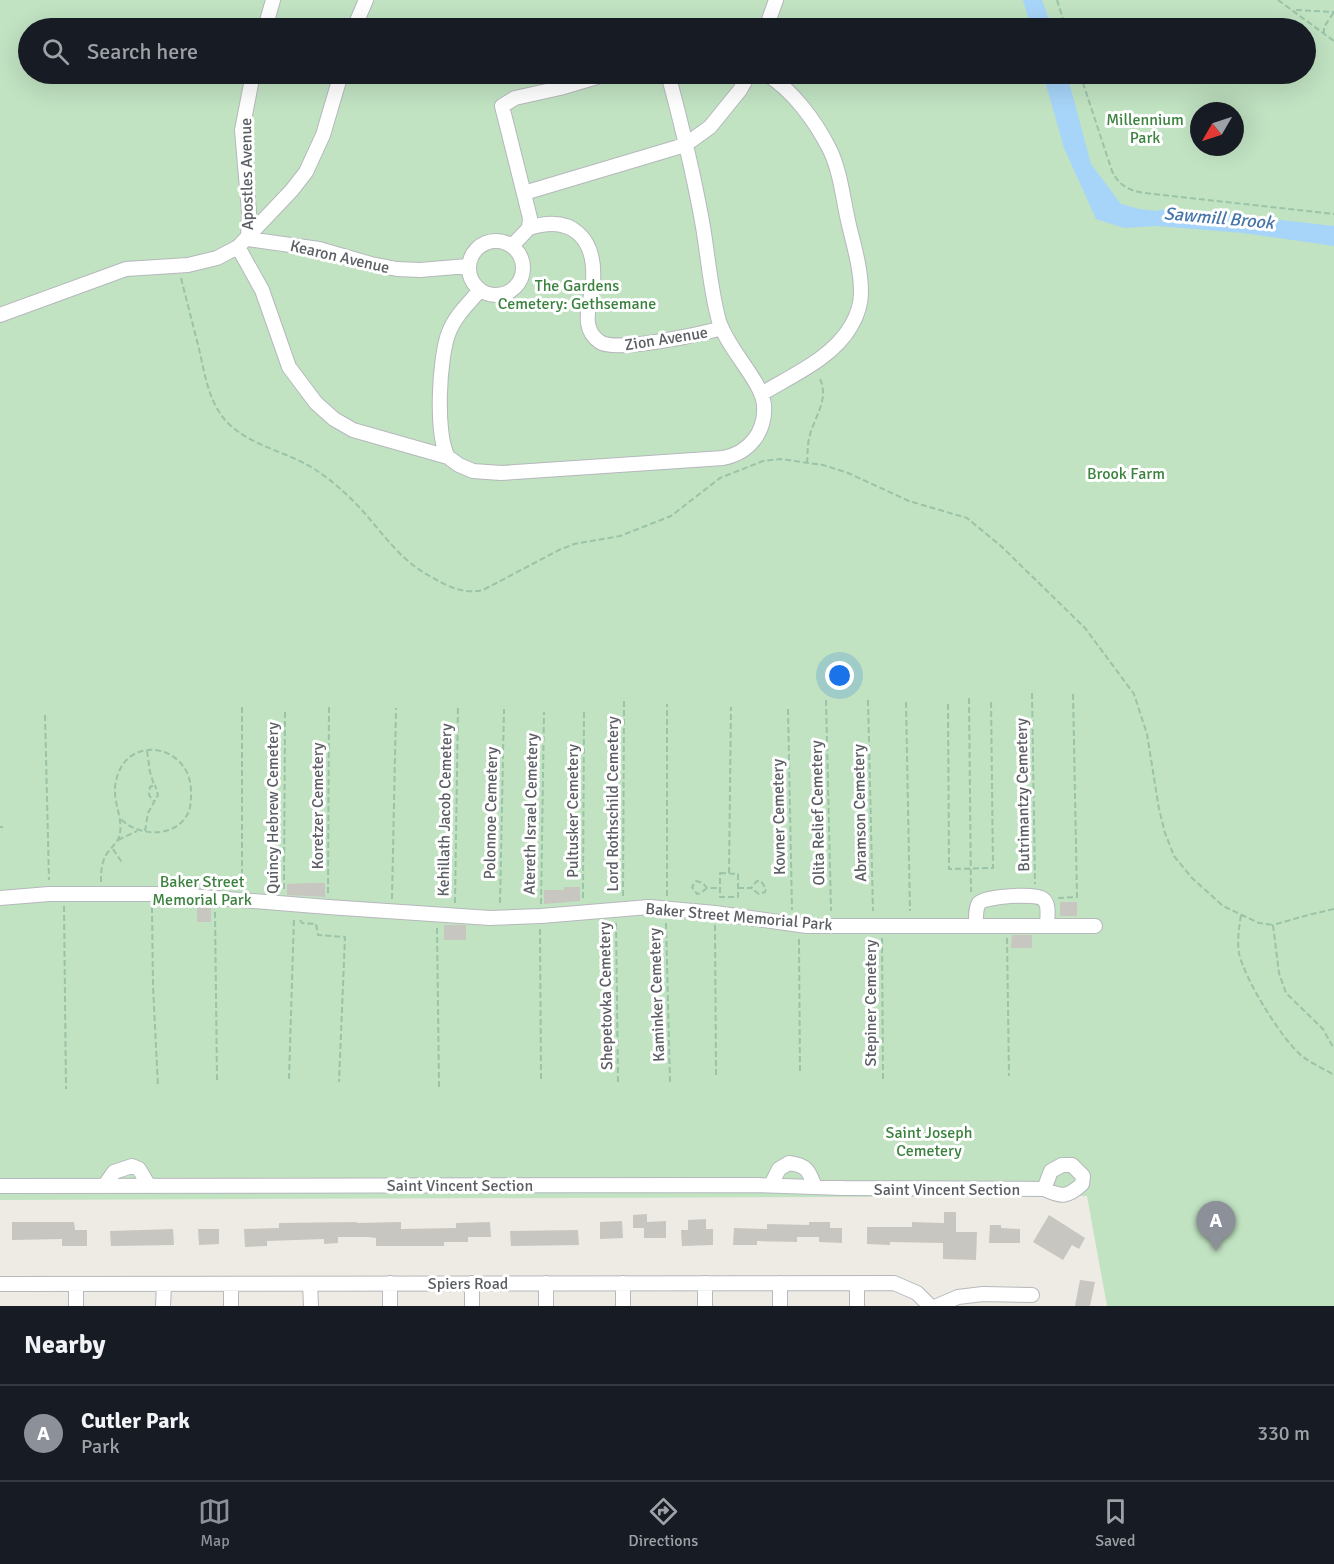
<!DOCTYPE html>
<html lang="en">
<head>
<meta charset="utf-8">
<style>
  :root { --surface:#171b24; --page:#20242c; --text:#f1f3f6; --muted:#9ea1a6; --line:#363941; --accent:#8c9099 }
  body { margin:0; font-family:Signika,sans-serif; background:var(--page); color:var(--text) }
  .compass { position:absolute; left:1190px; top:102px; width:54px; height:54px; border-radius:50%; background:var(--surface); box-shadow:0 6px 24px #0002; rotate:231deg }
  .you { position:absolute; left:840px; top:676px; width:21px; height:21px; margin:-15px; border:4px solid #fff; border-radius:50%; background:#1a73e8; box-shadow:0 0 0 9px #1a73e833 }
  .badge { display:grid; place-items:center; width:39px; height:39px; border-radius:50%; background:var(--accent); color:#fff; font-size:20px; font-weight:700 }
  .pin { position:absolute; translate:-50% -50px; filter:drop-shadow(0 2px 3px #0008) }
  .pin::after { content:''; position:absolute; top:32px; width:21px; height:18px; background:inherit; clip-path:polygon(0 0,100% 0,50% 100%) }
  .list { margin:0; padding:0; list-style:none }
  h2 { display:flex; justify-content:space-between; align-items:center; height:78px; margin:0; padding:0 24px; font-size:26px }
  h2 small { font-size:20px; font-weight:400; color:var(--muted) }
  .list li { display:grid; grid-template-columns:39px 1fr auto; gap:18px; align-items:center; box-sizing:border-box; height:96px; padding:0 24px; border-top:2px solid var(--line) }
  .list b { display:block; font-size:22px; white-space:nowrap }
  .list p { margin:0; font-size:20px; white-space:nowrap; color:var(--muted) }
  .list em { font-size:20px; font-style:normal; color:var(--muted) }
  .icon { flex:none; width:33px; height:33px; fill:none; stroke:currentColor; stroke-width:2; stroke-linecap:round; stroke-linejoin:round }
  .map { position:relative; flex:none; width:1334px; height:1306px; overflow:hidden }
  .search { position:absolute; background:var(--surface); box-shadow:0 6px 24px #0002; left:18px; right:18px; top:18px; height:66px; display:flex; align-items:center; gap:15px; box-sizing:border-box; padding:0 21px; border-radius:33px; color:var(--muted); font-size:22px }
  .sheet { height:174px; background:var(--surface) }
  nav { display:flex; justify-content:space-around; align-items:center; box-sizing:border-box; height:84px; border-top:2px solid var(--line); background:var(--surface); font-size:16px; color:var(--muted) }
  nav a { display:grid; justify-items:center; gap:3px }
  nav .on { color:var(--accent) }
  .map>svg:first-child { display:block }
</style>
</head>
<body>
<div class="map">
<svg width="1334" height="1306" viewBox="0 0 1334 1306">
  <rect width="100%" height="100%" fill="#edebe3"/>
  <path fill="#c1e3c2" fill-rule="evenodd" d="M 0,0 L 1334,0 L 1334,1306 L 1107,1306 L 1087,1196 L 0,1200 ZM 28,28 L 1306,28 L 1306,74 L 28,74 ZM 1199,111 L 1235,111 L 1235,147 L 1199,147 Z"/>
  <path fill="#a7d4f9" d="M 1023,0 L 1042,0 L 1052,28 L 1031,28 Z
    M 1043,74 L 1067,74 L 1091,164 L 1121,204 L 1139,209 L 1167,212 L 1236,215 L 1334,226 L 1334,246 L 1243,233 L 1156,226 L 1124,228 L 1096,219 L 1064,148 Z"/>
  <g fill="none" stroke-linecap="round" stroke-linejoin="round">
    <path stroke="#a7d4f9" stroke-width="4.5" d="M 1160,212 L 1184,213"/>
  </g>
  <path fill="#c8c6c0" d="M 308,883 L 325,883 L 325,897 L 287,895 L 287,884 Z
    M 564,887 L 580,887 L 580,901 L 544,904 L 544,890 L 564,890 Z
    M 1060,902 L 1077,902 L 1077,916 L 1060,916 Z
    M 197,907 L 211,907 L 211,922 L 197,922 Z
    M 444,925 L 466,925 L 466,940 L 444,940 Z
    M 1012,935 L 1032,935 L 1032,948 L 1011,948 Z
    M 944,1212 L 956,1212 L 956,1232 L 977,1232 L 976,1260 L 943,1259 L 943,1243 L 890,1242 L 890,1245 L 867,1244 L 867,1227 L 912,1227 L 912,1222 L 944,1223 Z
    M 647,1214 L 647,1222 L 666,1221 L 666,1238 L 644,1238 L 644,1228 L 633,1228 L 633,1215 Z
    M 1049,1215 L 1085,1238 L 1079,1249 L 1072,1245 L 1063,1260 L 1033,1242 Z
    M 706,1219 L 706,1229 L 713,1229 L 713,1245 L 682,1246 L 681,1230 L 688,1230 L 688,1220 Z
    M 622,1221 L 623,1238 L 600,1239 L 600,1222 Z
    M 12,1222 L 74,1222 L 75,1230 L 87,1230 L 87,1246 L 62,1246 L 62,1239 L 12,1240 Z
    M 357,1222 L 357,1223 L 401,1222 L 401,1229 L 456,1228 L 456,1223 L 490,1222 L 491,1237 L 468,1237 L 468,1242 L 444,1242 L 444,1246 L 376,1246 L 376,1238 L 368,1237 L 338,1237 L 338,1243 L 324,1244 L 324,1239 L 267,1241 L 267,1246 L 245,1247 L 244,1229 L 279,1228 L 279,1223 Z
    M 809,1222 L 830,1222 L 830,1228 L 842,1228 L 842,1243 L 819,1242 L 819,1237 L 797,1237 L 797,1242 L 757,1241 L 757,1245 L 733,1245 L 734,1228 L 767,1229 L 767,1224 L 809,1225 Z
    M 990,1225 L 1001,1225 L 1001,1228 L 1020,1229 L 1020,1243 L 989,1243 Z
    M 173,1229 L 174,1245 L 111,1246 L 110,1231 Z
    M 198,1229 L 219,1229 L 219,1244 L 199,1245 Z
    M 578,1230 L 579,1245 L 511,1246 L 510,1231 Z
    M 1080,1280 L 1095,1282 L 1090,1306 L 1075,1306 Z"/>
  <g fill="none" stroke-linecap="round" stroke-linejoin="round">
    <g stroke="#b5b8bc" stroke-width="16">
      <path id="minor" d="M 265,28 L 273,0
        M 354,28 L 366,0
        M 766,28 L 776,0
        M 524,193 L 685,145 L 710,127 L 740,90 L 749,74
        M 529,228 C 572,214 596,238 593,282 C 592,296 586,310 588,323 C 589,331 594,338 600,342 C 616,353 701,334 722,328
        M 248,239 L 319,249 L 371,264 L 397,269 L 420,270 L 468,266
        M 248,239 L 249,212 L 242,130 L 253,74
        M469 268a27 27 0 1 1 54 0a27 27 0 1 1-54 0Z
        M 512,246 L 529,228 L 530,218 L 502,106 L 515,98 L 560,88 L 607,74
        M 238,247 L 262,290 L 289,367 L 316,403 L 334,419 L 353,430 L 448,457 L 459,465 L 473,471 L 501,473 L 723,458 C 749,453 766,432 764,405 C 762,381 728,350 719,321 C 710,289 708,254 702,221 C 693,172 681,122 668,74
        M 0,315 L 126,269 L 188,265 L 217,258 L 238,247 L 292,190 L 306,172 L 323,135 L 341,74
        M 761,394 C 791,376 833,358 851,326 C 857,316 861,304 861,292 C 861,269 854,246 849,225 C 843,200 841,173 830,150 C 816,122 793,90 766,74
        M 448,457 C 435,435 439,356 449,332 C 455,316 469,303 480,290
        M 0,898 L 49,894 L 166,894 L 328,907 L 490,918 L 541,916 L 649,907 L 715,913 L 807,926 L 1095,926
        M 976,926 C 976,919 975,909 979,903 C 985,896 1036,893 1043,899 C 1050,904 1047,918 1047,926
        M 1062,1165 L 1072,1165 L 1083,1176 L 1082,1184 C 1067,1198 1061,1197 1044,1189 L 1051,1171 Z
        M 771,1185 L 779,1169 L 789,1163 C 807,1165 809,1171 815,1187
        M 0,1186 L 756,1185 L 843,1188 L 1044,1189
        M 104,1186 L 114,1172 L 132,1166 L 139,1169 L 149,1186
        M 546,1283 L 546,1306
        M 623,1283 L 623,1306
        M 780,1283 L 780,1306
        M 857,1283 L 857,1306
        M 0,1284 L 894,1283 L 917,1293 L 930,1306
        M 76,1284 L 76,1306
        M 310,1284 L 311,1306
        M 231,1285 L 231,1306
        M 163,1306 L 164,1285
        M 390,1306 L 390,1283
        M 472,1306 L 472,1283
        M 705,1306 L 705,1283
        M 937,1306 L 958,1297 L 983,1294 L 1032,1295"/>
    </g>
    <path stroke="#9bc3a7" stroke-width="2" stroke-dasharray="6 3" stroke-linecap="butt" d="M 1057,0 L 1066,28
      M 1278,0 L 1334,41
      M 1296,10 L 1334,12
      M 1324,34 L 1324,27 L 1334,12
      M 1080,74 L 1112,171 C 1121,190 1135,192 1154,194 L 1334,214
      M 181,278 C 187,302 193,325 199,349 C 204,370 207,392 218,410 C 237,443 281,449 311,467 C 329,478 345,492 360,508 C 382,532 399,559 428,575 C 445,585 463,595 483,590 L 559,550 L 574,544 L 620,536 L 671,516 L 720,478 L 763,461 L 781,459 L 823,465 L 848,473 L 909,501 L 967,518 L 1002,547 L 1085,628 L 1134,694 L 1147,734 L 1159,809 L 1165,833 L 1174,856 L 1192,878 L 1223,906 L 1259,923 L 1273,925
      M 807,463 C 808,455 807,447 809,439 C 813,418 831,399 819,377
      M 1032,693 L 1035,884
      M 969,698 L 971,892
      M 826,700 L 831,911
      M 868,700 L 873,911
      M 906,702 L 910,911
      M 948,704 L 949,869 L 993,868 L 991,699
      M 242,707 L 242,888
      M 788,709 L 792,910
      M 45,715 L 49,880
      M 147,751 L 150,772 L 154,785 L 150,787 L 149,795 L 153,801
      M 0,827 L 3,827
      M 145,831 L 148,813 L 158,795 L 155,785
      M 118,840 L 137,831
      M 113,849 L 123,864
      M 720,873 L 738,874 L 738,897 L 720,897 Z
      M 729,873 L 731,707
      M 101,882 C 101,873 101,864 106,855 C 111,847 119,842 120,833 C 123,813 109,798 118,774 C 132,734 192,746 191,793 C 191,800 191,809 187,815 C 174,839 136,836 120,818
      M 707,888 L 701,893 L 697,894 L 692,887 L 696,881 L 703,883 L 707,888 L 720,888
      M 738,888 L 751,888 L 757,881 L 761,881 L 766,889 L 765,892 L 759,894 L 751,888
      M 284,889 L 285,711
      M 328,893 L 329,704
      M 623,896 L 624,700
      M 667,896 L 667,704
      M 583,898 L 584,710
      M 1058,898 L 1077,897 L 1073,692
      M 392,899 L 396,708
      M 455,903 L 458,705
      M 500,903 L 504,709
      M 541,904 L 544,712
      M 64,906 L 66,1089
      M 152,907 L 153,986 L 158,1087
      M 1334,909 L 1308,915 L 1273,925 L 1279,973 L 1286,993 L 1323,1029 L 1334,1049
      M 215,912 L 217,1080
      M 1241,915 C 1239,928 1237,940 1239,953 C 1244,978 1282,1040 1302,1056 C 1311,1063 1324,1069 1334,1075
      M 300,920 L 302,923 L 316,924 L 318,935 L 345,937 L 339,1082
      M 616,923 L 618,1082
      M 666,923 L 670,1082
      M 715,925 L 716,1075
      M 437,928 L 439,1087
      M 540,929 L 541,1079
      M 882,938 L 883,1079
      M 1007,938 L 1009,1076
      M 799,939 L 800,1074
      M 289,1079 L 294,917"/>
    <use href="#minor" stroke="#fff" stroke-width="14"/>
  </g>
  <g text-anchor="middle" stroke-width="6" stroke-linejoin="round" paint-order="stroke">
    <g font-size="16" fill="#3b823f" stroke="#fff">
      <text x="1145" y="125">Millennium<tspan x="1145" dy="18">Park</tspan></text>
      <text x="577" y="291">The Gardens<tspan x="577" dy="18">Cemetery: Gethsemane</tspan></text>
      <text x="1126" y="479">Brook Farm</text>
      <text x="202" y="887">Baker Street<tspan x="202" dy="18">Memorial Park</tspan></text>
      <text x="929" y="1138">Saint Joseph<tspan x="929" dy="18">Cemetery</tspan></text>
    </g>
    <g font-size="16" fill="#5b5e63" stroke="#fff">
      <text transform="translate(246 174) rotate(-91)" y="6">Apostles Avenue</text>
      <text transform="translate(340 256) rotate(13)" y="6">Kearon Avenue</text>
      <text transform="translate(666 338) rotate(-9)" y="6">Zion Avenue</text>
      <text transform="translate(1022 795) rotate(-91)" y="6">Butrimantzy Cemetery</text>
      <text transform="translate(612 804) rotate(-90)" y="6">Lord Rothschild Cemetery</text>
      <text transform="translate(317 806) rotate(-90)" y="6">Koretzer Cemetery</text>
      <text transform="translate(272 808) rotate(-90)" y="6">Quincy Hebrew Cemetery</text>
      <text transform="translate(444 810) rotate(-89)" y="6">Kehillath Jacob Cemetery</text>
      <text transform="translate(572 811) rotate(-90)" y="6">Pultusker Cemetery</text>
      <text transform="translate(490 813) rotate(-89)" y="6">Polonnoe Cemetery</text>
      <text transform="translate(817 813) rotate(-91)" y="6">Olita Relief Cemetery</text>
      <text transform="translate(859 813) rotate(-91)" y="6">Abramson Cemetery</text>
      <text transform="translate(530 814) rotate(-89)" y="6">Atereth Israel Cemetery</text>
      <text transform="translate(778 817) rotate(-91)" y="6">Kovner Cemetery</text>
      <text transform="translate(739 916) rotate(5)" y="6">Baker Street Memorial Park</text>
      <text transform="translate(656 995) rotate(-92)" y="6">Kaminker Cemetery</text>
      <text transform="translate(605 996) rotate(-91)" y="6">Shepetovka Cemetery</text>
      <text transform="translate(870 1003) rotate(-90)" y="6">Stepiner Cemetery</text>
      <text x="460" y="1191">Saint Vincent Section</text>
      <text x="947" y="1195">Saint Vincent Section</text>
      <text x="468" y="1289">Spiers Road</text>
    </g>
    <g font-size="18" font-style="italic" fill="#4675a9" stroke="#fff">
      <text transform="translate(1219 218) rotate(5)" y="6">Sawmill Brook</text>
    </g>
  </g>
</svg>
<svg class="compass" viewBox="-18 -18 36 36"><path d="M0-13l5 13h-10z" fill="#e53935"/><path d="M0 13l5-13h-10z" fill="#9ea1a6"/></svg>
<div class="you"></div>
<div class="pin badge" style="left:1216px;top:1251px">A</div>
<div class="search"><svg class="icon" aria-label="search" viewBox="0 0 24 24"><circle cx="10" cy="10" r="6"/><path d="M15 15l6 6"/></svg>Search here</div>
</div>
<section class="sheet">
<h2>Nearby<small></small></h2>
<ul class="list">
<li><span class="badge">A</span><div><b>Cutler Park</b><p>Park</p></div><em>330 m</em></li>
</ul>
</section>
<nav>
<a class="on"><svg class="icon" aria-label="map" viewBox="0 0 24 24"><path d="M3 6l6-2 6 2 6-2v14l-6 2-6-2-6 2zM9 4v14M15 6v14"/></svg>Map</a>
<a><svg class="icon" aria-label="directions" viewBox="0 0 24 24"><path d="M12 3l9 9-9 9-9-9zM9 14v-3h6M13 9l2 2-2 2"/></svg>Directions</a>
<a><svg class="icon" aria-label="saved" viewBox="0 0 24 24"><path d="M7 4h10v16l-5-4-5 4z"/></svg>Saved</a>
</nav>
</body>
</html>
